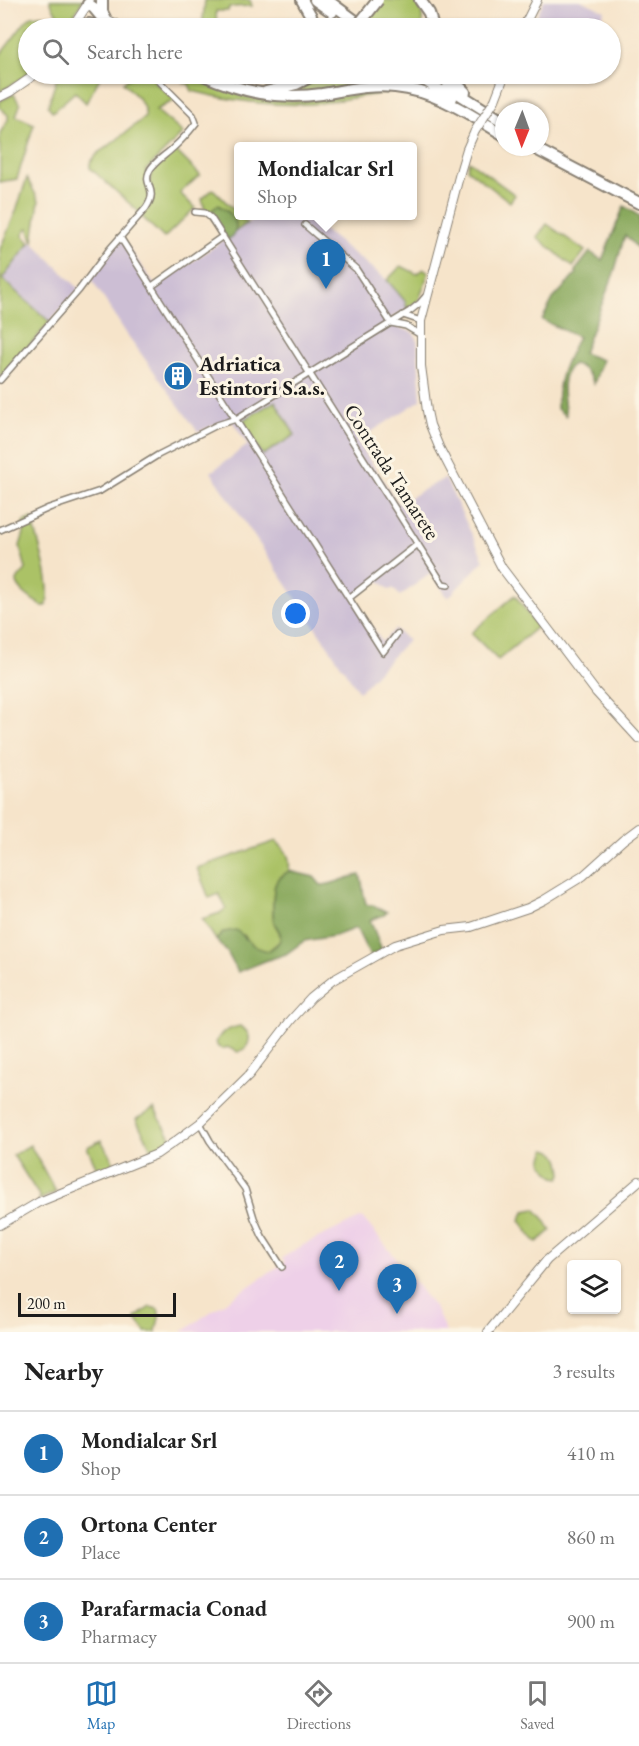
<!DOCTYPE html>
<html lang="en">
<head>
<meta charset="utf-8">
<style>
  :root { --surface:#fff; --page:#f2f2f2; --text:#222; --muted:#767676; --line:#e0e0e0; --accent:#1f6fb2 }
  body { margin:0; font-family:"EB Garamond",serif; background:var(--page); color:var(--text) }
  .controls { position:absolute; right:18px; bottom:18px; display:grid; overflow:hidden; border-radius:6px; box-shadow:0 2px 4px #0004 }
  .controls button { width:54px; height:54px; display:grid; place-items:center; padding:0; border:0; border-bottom:2px solid var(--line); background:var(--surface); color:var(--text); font:30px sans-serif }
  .compass { position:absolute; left:495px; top:102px; width:54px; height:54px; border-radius:50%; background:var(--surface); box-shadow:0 2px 4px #0004; rotate:181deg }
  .scale { position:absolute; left:18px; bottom:15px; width:158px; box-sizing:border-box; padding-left:6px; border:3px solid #1c1c1c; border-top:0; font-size:16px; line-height:21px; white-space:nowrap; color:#1c1c1c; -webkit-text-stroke:4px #fcf5e5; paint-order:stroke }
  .you { position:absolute; left:296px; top:614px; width:21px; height:21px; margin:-15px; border:4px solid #fff; border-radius:50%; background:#1a73e8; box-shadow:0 0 0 9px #1a73e833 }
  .badge { display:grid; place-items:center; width:39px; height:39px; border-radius:50%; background:var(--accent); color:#fff; font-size:20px; font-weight:700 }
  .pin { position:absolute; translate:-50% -50px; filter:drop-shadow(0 2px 3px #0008) }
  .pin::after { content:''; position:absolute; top:32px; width:21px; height:18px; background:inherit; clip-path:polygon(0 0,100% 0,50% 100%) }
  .popup { position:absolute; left:234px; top:142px; width:183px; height:78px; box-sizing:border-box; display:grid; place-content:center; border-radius:6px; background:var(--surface); filter:drop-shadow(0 2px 4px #0005); font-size:20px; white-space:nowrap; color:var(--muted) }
  .popup b { font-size:22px; color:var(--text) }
  .popup::after { content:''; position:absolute; left:50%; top:100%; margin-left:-12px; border:12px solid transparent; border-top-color:var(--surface) }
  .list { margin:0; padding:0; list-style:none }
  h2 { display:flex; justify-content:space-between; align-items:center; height:78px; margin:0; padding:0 24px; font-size:26px }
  h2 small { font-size:20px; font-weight:400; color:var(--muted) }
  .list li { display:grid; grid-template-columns:39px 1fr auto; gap:18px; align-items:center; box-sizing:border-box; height:84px; padding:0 24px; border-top:2px solid var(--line) }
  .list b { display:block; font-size:22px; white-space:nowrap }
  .list p { margin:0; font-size:20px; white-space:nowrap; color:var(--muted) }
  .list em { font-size:20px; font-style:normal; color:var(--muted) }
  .icon { flex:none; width:33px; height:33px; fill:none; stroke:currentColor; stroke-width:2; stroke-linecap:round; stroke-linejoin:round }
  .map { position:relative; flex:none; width:639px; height:1332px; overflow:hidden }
  .search { position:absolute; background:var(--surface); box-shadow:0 2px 4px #0004; left:18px; right:18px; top:18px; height:66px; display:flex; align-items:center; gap:15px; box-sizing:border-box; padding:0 21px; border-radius:33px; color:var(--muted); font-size:22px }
  .sheet { height:330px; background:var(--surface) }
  nav { display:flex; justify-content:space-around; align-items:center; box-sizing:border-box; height:84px; border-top:2px solid var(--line); background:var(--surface); font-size:16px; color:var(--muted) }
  nav a { display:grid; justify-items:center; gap:3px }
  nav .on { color:var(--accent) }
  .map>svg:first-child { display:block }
</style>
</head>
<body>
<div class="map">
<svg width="639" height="1332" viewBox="0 0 639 1332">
  <rect width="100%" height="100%" fill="#fcf5e5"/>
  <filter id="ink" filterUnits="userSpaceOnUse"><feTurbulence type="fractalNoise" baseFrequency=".0167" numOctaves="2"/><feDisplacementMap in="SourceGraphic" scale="12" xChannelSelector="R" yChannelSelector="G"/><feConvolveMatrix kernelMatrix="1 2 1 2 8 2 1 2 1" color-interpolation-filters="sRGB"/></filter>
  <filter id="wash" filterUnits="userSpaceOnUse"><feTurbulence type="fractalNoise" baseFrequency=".008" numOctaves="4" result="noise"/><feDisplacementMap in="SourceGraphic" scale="24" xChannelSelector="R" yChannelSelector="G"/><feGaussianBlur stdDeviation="1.35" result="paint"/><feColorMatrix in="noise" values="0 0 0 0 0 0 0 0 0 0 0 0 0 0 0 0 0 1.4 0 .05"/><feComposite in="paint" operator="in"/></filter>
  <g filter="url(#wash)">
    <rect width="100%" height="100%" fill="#f6e4ca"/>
    <path fill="#eed0e8" d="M 362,1217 L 410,1275 L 436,1310 L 446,1332 L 181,1332 L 285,1262 L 282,1258 L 303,1245 Z"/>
    <path fill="#ccbed4" d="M 544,0 L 580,0 L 605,11 L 597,28 L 531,28 Z
      M 258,216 L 300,216 L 309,222 L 312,221 L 387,280 L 405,301 L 407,309 L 392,317 L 391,325 L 412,332 L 417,338 L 421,400 L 357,441 L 398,504 L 445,478 L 484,560 L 448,598 L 431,573 L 400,596 L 393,588 L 390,590 L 378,580 L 354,599 L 382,642 L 395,629 L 408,640 L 359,692 L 211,472 L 248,445 L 230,418 L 198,432 L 126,333 L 90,277 L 122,238 L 156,287 Z
      M 33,242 L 79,289 L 50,322 L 2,279 L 30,243 Z"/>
    <path fill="#abc266" stroke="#646f41" stroke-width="1.5" d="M 50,0 L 83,0 L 71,20 C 58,18 54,12 50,0 Z
      M 205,0 L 250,0 L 252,6 L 229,7 L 228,11 L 216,11 L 217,28 L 202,28 Z
      M 384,0 L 413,0 C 422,7 423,15 422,25 L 416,28 L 375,28 L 366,22 Z
      M 41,15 C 51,17 54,20 58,28 L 28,28 L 29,74 L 0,92 L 0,55 L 26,21 L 32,16 Z
      M 58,74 L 102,74 L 86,103 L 75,92 L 53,112 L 48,106 Z
      M 136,74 L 150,74 L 156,83 L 175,100 L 156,110 L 183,133 L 146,170 C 149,189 153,196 140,213 L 90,168 L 90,163 L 99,152 L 110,145 L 145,117 C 147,103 131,92 123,82 Z
      M 322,74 L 405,74 L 419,85 L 417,87 L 283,94 L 312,80 Z
      M 184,79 L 217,85 L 243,96 L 268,100 L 302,101 L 371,92 L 380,91 L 388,93 C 362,95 336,102 311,104 C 271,106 231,101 192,91 L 189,84 L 184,83 Z
      M 14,94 L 20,105 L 16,116 L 34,124 L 17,179 L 0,182 L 0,133 L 8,120 L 8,115 L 0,108 L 0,101 Z
      M 175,150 L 200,175 L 180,193 L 195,208 L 164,238 L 141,216 L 149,206 L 150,180 L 152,168 Z
      M 469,161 L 515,195 L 510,202 L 467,169 Z
      M 27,178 L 39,201 L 33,242 L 28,228 L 26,229 L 23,235 L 30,243 L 2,279 L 50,322 L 3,376 L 0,374 L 0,249 L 16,211 Z
      M 213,189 L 247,223 L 235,232 C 236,217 230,212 218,205 L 209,213 L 205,211 L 202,199 Z
      M 547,224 L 585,251 L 573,267 L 537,237 Z
      M 401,266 L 417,274 L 424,269 L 429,272 L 419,300 L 407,309 L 405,301 L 387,280 Z
      M 275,401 L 295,435 L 263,455 L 240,422 Z
      M 32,518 C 37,539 54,587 46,606 L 42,606 C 35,602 16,589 17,581 C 18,577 24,573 26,569 L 20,546 L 24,533 L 23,522 Z
      M 515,595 L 537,627 L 498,660 L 471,633 Z
      M 276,841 C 287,851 291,857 289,871 C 283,875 278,878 275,885 C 273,891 272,917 274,923 C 278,932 280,928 280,941 L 268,951 L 254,948 L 244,935 L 224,932 L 216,940 L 202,919 L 220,913 L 226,908 L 219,894 L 209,898 L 197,868 Z
      M 240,1026 C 253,1033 252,1047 238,1052 L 227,1047 L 223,1049 L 218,1047 L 216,1043 C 219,1033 230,1028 240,1026 Z
      M 154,1109 L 173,1140 L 153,1152 L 136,1119 Z
      M 101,1140 L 117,1168 L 100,1175 L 87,1147 Z
      M 30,1145 L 56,1192 L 39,1200 L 40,1197 L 13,1155 Z
      M 546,1149 C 559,1151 561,1163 562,1174 L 560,1178 L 554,1177 L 544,1166 L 542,1161 Z
      M 535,1209 L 545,1220 L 551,1231 L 537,1242 L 533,1239 L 520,1220 L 525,1211 Z
      M 150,1307 L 158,1309 C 162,1317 156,1324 156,1332 L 146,1332 L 135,1318 Z"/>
    <path fill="#88a85b" stroke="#52623c" stroke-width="1.5" d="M 218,205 C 233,214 245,225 228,240 L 209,213 Z
      M 624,206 L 639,216 L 639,250 L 625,235 L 614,273 L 583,353 L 602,360 L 594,384 C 590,375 583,366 573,364 C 558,375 564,400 566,416 L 557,409 C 557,380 565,361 578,337 L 542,320 L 553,299 L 577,273 L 575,271 L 590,252 L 602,260 Z
      M 289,871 L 314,877 L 321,885 C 334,885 347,876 360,875 C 364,885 362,896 367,905 L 373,905 L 387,912 L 384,915 L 370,920 L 382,950 L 370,956 L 356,928 L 335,936 L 304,941 L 286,954 L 265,961 L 238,972 L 227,952 L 216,940 L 224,932 L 236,930 C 251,941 248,946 268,951 C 271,949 277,946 279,942 C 283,934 278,930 275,924 C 272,918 273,892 275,885 C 277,879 283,875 289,871 Z"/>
  </g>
  <g filter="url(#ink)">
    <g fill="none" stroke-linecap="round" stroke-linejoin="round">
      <g stroke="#898073" stroke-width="8">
        <path id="minor" d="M 195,212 L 205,213 L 211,218 L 443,584 L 448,585
          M 305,225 L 356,269 L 391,323 L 406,326 L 421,335
          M 120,237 L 383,652 L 397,634
          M 152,286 L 223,236
          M 403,315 L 421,321
          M 0,380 L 79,290 L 109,250 L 146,208 C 159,189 143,186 149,172 C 152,163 166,155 173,148 C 181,141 189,132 196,123 L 193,115 L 159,81 L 155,74
          M 0,530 L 49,508 L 100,491 L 158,455 L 217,425 L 236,419 L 410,311 L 420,303 L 427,295
          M 349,598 L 418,544
          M 200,1123 L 210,1141 L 245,1189 L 254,1218 L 262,1236 L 282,1267"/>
      </g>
      <g stroke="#898073" stroke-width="10">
        <path id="secondary" d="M 72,28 L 89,2
          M 523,28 L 537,0
          M 0,97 L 10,92 L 36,74
          M 495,100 L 505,74
          M 475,131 L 467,149 L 461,169 L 421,321 L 421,366 L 427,411 L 430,425 L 439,447 L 502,568 L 596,692 L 639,739
          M 0,1225 L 39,1202 L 157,1154 L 177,1140 L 200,1123 L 249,1075 L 291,1020 L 311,998 L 333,980 L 395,945 L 444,930 L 471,927 L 528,908 L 544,900 L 583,876 L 623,840 L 639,828
          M 488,1332 L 547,1260 L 639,1181"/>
      </g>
      <g stroke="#898073" stroke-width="14">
        <path id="motorway" d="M 102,0 L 102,12 L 106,20
          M 302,0 L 311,16 L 315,28
          M 315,0 L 332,12
          M 327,0 L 365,28
          M 420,0 L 429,13 L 433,28
          M 88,4 L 94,8 L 104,20 L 120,28
          M 74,28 L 89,24 L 105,28
          M 201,74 C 242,92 277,100 322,94 C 346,90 371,84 395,87 C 437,91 469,114 504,135
          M 233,74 L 261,76 L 281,74
          M 415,74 L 452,98
          M 447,74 L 465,92
          M 448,87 L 504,122
          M 266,92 L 296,84 L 316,74
          M 532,147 L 639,203"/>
      </g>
      <use href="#minor" stroke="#fff" stroke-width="5"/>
      <use href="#secondary" stroke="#fff" stroke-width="8"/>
      <use href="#motorway" stroke="#fff" stroke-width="10"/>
      <g stroke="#898073" stroke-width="10" stroke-linecap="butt">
        <path id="secondary-bridge" d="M 475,131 L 495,100"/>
      </g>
      <g stroke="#898073" stroke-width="14" stroke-linecap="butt">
        <path id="motorway-bridge" d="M 356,28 L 378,0"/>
      </g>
      <use href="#secondary-bridge" stroke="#fff" stroke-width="8"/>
      <use href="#motorway-bridge" stroke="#fff" stroke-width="10"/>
    </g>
  </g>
  <defs>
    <g id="building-disc" transform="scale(1.5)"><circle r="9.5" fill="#1f6fb2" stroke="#fcf5e5"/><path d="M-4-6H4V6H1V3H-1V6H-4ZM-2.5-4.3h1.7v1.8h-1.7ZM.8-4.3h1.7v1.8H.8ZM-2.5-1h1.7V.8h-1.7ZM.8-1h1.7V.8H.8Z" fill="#fff"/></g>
  </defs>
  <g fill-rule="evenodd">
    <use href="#building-disc" x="178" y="376"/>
  </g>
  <g text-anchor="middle" stroke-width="6" stroke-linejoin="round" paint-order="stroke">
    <g font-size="21" font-weight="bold" fill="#1c1c1c" stroke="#fcf5e5" text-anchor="start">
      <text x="199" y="371">Adriatica<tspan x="199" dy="24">Estintori S.a.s.</tspan></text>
    </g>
    <g font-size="21" fill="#1c1c1c" stroke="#fcf5e5">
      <text transform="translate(392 472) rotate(57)" y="7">Contrada Tamarete</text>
    </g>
  </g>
</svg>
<div class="controls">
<button><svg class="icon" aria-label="layers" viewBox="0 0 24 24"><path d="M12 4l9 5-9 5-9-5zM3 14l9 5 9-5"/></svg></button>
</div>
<svg class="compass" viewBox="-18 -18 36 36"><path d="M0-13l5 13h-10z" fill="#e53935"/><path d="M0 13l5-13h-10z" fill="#767676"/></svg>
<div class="scale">200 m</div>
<div class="you"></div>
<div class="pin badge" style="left:326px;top:289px">1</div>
<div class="popup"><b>Mondialcar Srl</b>Shop</div>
<div class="pin badge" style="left:339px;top:1291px">2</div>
<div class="pin badge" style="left:397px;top:1314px">3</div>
<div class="search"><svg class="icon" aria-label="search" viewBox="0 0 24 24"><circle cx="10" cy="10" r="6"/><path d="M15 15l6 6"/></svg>Search here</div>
</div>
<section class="sheet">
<h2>Nearby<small>3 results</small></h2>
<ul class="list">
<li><span class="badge">1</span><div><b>Mondialcar Srl</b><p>Shop</p></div><em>410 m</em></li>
<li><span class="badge">2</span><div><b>Ortona Center</b><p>Place</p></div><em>860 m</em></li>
<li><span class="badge">3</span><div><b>Parafarmacia Conad</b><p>Pharmacy</p></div><em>900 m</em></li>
</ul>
</section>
<nav>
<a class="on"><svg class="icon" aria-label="map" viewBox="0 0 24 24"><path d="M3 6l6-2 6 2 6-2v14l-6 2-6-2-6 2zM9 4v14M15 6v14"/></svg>Map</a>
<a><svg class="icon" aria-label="directions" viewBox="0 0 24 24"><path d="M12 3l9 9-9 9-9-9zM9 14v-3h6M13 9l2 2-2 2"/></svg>Directions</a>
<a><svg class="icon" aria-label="saved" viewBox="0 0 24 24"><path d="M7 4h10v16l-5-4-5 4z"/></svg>Saved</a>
</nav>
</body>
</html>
